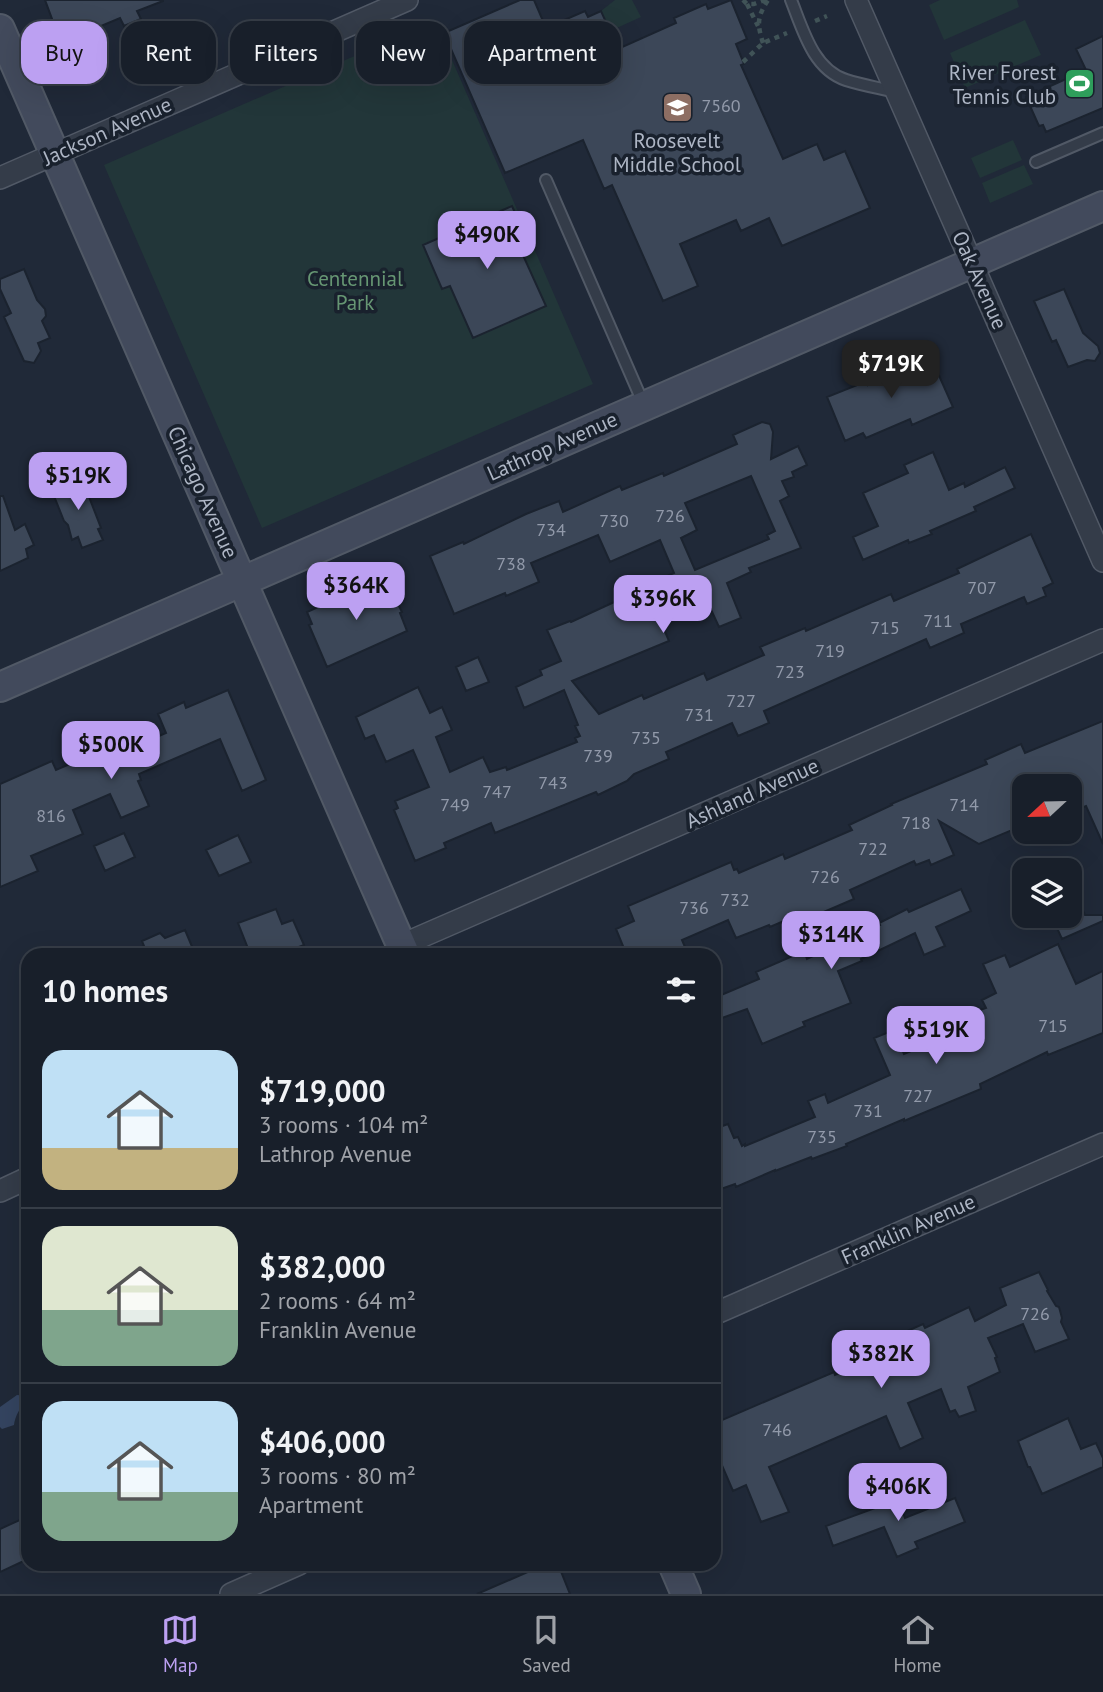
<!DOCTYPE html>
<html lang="en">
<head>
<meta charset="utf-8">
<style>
	:root { --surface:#181f2a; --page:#252c36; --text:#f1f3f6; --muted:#9fa2a8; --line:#363d47; --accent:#bca0f2 }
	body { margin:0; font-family:"PT Sans",sans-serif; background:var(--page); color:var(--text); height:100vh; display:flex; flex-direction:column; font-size:26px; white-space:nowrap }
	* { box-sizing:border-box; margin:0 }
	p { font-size:23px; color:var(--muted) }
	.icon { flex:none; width:38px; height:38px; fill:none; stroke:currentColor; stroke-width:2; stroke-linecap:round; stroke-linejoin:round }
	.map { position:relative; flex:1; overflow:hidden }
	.details { position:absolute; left:21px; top:948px; width:700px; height:623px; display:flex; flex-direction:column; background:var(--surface); border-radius:21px; box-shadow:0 7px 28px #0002,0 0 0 2px var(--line) }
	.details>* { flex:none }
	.hud { position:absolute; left:21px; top:21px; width:700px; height:63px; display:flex; gap:14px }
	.needle { width:46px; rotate:248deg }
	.fabs { position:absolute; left:1012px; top:774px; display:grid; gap:14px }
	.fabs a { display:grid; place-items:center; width:70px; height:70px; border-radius:14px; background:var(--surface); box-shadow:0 7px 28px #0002,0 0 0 2px var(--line); font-size:35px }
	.price { position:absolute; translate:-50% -60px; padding:0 16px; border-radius:14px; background:var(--accent); color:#111; font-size:23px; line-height:46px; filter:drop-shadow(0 2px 4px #0008) }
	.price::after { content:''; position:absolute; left:50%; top:42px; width:21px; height:16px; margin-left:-10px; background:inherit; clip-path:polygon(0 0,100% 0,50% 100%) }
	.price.selected { background:#222; color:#fff }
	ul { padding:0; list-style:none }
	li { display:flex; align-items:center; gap:21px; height:175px; padding:0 21px }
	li+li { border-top:2px solid var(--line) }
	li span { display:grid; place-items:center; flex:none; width:196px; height:140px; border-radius:21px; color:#555 }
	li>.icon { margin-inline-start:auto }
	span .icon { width:84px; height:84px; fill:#fffc; stroke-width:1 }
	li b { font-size:30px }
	h2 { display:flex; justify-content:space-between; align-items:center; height:84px; padding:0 21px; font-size:30px }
	.pill { padding:0 24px; border-radius:21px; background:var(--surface); box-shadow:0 7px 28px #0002,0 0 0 2px var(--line); font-size:24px; line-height:63px }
	.pill.selected { background:var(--accent); color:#111 }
	.tabs { display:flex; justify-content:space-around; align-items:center; height:98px; border-top:2px solid var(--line); background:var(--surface); font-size:19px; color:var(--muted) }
	.tabs a { display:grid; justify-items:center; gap:4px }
	.tabs .selected { color:var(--accent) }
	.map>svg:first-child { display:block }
	.green { fill:#223639 }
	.water { fill:#344460 }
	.building { fill:#3c4758; stroke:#1b232f; stroke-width:2; fill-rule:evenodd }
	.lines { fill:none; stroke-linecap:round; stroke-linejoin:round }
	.lane-casing { stroke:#515966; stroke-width:14 }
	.street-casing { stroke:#515966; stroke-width:24 }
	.secondary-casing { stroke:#515966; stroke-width:32 }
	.path { stroke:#405357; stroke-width:4.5; stroke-dasharray:5 5; stroke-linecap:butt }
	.lane { stroke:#343c49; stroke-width:10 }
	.street { stroke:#343c49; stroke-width:21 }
	.secondary { stroke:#424a5c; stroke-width:28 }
	.labels { text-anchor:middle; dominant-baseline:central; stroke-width:7; stroke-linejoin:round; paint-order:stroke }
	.number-label { font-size:18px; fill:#929aaa }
	.poi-label { font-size:21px; fill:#aeb6c5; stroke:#19212d; text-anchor:end }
	.street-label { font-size:21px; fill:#aeb6c5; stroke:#19212d }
	.park-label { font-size:21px; fill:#669673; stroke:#19212d }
</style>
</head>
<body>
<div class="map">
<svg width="1103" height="1594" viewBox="0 0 1103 1594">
	<rect width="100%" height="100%" fill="#202938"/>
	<path class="green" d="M 615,0 L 632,0 L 641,17 L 610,31 L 601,11 Z
		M 940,0 L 1017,0 L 1019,7 L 944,40 L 929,5 Z
		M 1025,20 L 1041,55 L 965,88 L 950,53 Z
		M 435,21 L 593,384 L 262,528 L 104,165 Z
		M 1013,140 L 1022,160 L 980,178 L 971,158 Z
		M 1024,165 L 1033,184 L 990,203 L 982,183 Z"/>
	<path class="water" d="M 17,1395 L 28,1396 L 28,1402 C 20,1405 15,1417 14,1425 L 2,1429 L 0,1427 L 0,1407 Z"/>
	<path class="building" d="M 45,0 L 163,0 L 163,1 L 137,11 L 141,19 L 124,26 L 120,18 L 89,31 L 94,42 L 75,52 L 69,40 L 61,43 Z
		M 520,0 L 534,0 L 546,28 L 585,11 L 588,17 L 601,11 L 618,49 L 676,23 L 674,18 L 706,4 L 708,9 L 731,0 L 747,39 L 736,44 L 744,64 L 741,65 L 783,159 L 817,144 L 824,160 L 845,151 L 870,208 L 782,246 L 769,218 L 741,231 L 736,220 L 680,244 L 698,286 L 663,301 L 612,185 L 604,189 L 583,140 L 505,173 L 444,33 Z
		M 1103,36 L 1103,108 L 1046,132 L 1043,125 L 1039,126 L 1026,97 L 1086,70 L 1076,49 Z
		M 512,206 L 531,249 L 522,253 L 546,306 L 473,338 L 450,286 L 442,289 L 423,245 Z
		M 24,269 L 37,300 L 45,309 L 46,316 L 42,321 L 50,338 L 38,343 L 41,351 L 34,363 L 24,361 L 4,317 L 11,313 L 0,289 L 0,279 Z
		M 1064,289 L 1083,333 L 1098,346 L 1100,353 L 1095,361 L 1087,360 L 1068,367 L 1056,340 L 1052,342 L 1034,301 Z
		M 908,349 L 933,362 L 953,407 L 912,425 L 910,419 L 866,438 L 863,433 L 845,441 L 827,397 L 867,381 L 868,385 L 914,364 Z
		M 762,422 L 770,424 L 773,432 L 771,459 L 798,446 L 807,465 L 792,472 L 794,477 L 782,481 L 789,496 L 780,501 L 801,548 L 749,568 L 751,572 L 727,583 L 741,618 L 719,627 L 702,590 L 655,608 L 669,641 L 572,681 L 599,714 L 642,695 L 644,699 L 704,673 L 707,680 L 764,655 L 760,647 L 805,628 L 806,631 L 891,594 L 894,601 L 959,573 L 957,569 L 1031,534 L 1053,583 L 1043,588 L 1046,596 L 1027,604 L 1024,597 L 961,624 L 964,633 L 930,648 L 926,639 L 764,711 L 769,723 L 738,736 L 732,723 L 666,752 L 669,759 L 634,774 L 627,781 L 598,795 L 596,792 L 495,833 L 491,823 L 444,843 L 446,848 L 415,861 L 394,810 L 398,808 L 395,801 L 429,787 L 413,750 L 386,762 L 374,735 L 365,739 L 356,717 L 418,687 L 430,713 L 442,707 L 452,730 L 436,737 L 450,772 L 483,757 L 490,772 L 506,767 L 507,770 L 577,742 L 575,738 L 580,736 L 575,726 L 578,725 L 564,690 L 524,708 L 516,687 L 542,675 L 540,670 L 561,661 L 547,630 L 570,621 L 571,622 L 623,598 L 622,596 L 674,573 L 660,540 L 610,562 L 598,535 L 531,563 L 539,582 L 506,596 L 505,593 L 454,614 L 430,556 L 463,542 L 464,544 L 526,514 L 559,501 L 563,512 L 620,486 L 622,490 L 663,473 L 664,476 L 737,444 L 733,435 ZM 751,476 L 775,531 L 767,535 L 769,539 L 695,570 L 681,538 L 697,530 L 685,503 Z
		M 933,452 L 949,490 L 964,483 L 965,487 L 1005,467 L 1015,488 L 974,507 L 976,511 L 930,531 L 932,534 L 909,543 L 908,540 L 863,560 L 853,537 L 878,526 L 863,493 L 908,473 L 904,465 Z
		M 72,470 L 81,488 L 86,489 L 101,528 L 98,529 L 103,540 L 82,548 L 78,537 L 72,540 L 68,525 L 64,521 L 54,496 L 61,494 L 57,488 Z
		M 0,496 L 3,496 L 15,530 L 25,524 L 34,545 L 26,549 L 28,558 L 0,571 Z
		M 380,576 L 387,588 L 389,586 L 402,612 L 400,613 L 407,631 L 327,667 L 309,625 L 312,624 L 307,612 L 358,589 L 357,586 Z
		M 478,657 L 489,682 L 466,691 L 456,667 Z
		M 228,690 L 266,780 L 242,791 L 220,739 L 139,774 L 141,780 L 138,781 L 149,806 L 121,818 L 110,794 L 73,810 L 83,834 L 31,856 L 38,871 L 0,887 L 0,784 L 52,761 L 56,770 L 100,751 L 102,755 L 127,745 L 129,749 L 166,733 L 158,714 L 184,702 L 186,708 Z
		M 1103,721 L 1103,844 L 1086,806 L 1069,813 L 1069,786 L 1024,786 L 1024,825 L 979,844 L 939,821 L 954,855 L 931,865 L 929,860 L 916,865 L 914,861 L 850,890 L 854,899 L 789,927 L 786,920 L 770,927 L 769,925 L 736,938 L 728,920 L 682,940 L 685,947 L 665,956 L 627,956 L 616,929 L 634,921 L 628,906 L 731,862 L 734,870 L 737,869 L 739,873 L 783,854 L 785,859 L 852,830 L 849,825 L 892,805 L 891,804 L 987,764 L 985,760 L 1021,744 L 1025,753 Z
		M 124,833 L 135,857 L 105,871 L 94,846 Z
		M 238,835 L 251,862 L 219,876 L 206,850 Z
		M 1069,880 L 1085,915 L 1103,915 L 1103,921 L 1062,939 L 1051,915 L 1069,915 Z
		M 961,889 L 971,911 L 936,927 L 945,946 L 924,955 L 915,933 L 861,959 L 862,961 L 838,971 L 851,1003 L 803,1022 L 805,1026 L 762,1044 L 747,1009 L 722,1018 L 714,998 L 759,979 L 756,972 L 804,951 L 807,959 L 880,925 L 879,923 L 907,909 L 909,912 Z
		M 276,909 L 282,924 L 293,920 L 304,945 L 296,948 L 300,956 L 251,956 L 238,923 Z
		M 185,930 L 196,956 L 124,956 L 144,946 L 142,941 L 160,933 L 165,938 Z
		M 1058,944 L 1076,984 L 1103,971 L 1103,1033 L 1048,1055 L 1047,1052 L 980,1084 L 981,1089 L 904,1121 L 904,1119 L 846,1144 L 847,1146 L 812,1159 L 811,1157 L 775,1171 L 775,1170 L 736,1187 L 735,1184 L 721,1189 L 714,1172 L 714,1129 L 728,1124 L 734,1138 L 738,1137 L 742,1146 L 745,1144 L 745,1146 L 815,1117 L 808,1101 L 825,1094 L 828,1103 L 890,1075 L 874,1038 L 894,1030 L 904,1054 L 982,1022 L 977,1011 L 986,1008 L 982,1000 L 996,993 L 983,964 L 1005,955 L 1010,967 Z
		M 1039,1272 L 1048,1290 L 1047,1291 L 1056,1306 L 1059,1307 L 1062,1318 L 1061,1322 L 1069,1339 L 1035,1352 L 1023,1324 L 988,1338 L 997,1357 L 995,1358 L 1000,1372 L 968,1387 L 976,1411 L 959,1417 L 955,1410 L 950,1412 L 941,1389 L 908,1403 L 923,1438 L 900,1449 L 886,1416 L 769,1467 L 789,1512 L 761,1522 L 746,1485 L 733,1491 L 714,1447 L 714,1440 L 721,1437 L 715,1423 L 834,1372 L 835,1375 L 893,1351 L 889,1339 L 923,1324 L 925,1328 L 969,1307 L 975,1321 L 1006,1305 L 1000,1288 Z
		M 1068,1418 L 1081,1449 L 1096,1443 L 1103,1458 L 1103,1467 L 1042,1494 L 1030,1467 L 1028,1467 L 1018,1441 Z
		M 895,1491 L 905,1518 L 955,1498 L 965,1522 L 915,1542 L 918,1548 L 897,1557 L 884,1527 L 833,1546 L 826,1526 L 878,1507 L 875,1499 Z
		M 24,1518 L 28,1528 L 28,1559 L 0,1572 L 0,1529 Z
		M 540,1564 L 558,1564 L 570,1594 L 477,1594 L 530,1571 L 529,1569 Z"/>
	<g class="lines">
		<defs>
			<path id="lane" d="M 791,0 C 803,30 813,69 846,80 C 862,85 879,88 895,92
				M 1036,162 L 1103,133
				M 546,180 L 644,405"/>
			<path id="street" d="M 856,0 L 1103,561
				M 0,178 L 407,0
				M 402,945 L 1103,640
				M 0,1191 L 28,1178
				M 714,1314 L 1103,1144
				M 231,1594 L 299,1564"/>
			<path id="secondary" d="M 0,29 L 406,956
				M 0,687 L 1103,206
				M 673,1564 L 686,1594"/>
		</defs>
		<use href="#lane" class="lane-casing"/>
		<use href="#street" class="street-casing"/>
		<use href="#secondary" class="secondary-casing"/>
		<path class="path" d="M 743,0 L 747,4 L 754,4 L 765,0
			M 747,4 L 758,26
			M 815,21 L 827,16
			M 763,43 C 757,24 757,17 768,0
			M 743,62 L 763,43 L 787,33"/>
		<use href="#lane" class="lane"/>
		<use href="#street" class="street"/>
		<use href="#secondary" class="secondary"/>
	</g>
	<defs>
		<symbol id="stadium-square" viewBox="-11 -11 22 22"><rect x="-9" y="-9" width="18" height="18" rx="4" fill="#2e9e5b" stroke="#19212d"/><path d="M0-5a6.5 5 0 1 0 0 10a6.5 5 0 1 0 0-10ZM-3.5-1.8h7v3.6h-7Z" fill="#fff"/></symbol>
		<symbol id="school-square" viewBox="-11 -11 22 22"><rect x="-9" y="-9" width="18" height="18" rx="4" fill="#8d6e63" stroke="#19212d"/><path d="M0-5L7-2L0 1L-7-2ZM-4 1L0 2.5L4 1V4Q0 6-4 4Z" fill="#fff"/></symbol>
	</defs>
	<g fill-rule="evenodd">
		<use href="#stadium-square" x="1062" y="66" width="35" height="35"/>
		<use href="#school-square" x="660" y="90" width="35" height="35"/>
	</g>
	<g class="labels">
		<g class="number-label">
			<text x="721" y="105">7560</text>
			<text x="670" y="515">726</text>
			<text x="614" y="520">730</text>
			<text x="551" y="529">734</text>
			<text x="511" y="563">738</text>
			<text x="982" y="587">707</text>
			<text x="938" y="620">711</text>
			<text x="885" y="627">715</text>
			<text x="830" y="650">719</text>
			<text x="790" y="671">723</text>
			<text x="741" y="700">727</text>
			<text x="699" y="714">731</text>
			<text x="646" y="737">735</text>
			<text x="598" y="755">739</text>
			<text x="553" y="782">743</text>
			<text x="497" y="791">747</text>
			<text x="455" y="804">749</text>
			<text x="964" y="804">714</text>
			<text x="51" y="815">816</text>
			<text x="916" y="822">718</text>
			<text x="873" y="848">722</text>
			<text x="825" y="876">726</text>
			<text x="735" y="899">732</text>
			<text x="694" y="907">736</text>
			<text x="1053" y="1025">715</text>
			<text x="918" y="1095">727</text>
			<text x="868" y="1110">731</text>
			<text x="822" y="1136">735</text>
			<text x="1035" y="1313">726</text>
			<text x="777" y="1429">746</text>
		</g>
		<g class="poi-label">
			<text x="1056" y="72">River Forest<tspan x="1056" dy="24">Tennis Club</tspan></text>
			<text x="677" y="140" text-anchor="middle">Roosevelt<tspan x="677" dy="24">Middle School</tspan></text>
		</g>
		<g class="street-label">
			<text transform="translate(107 131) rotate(-24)">Jackson Avenue</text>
			<text transform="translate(980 280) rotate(66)">Oak Avenue</text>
			<text transform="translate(552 446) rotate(-24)">Lathrop Avenue</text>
			<text transform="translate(203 492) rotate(66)">Chicago Avenue</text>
			<text transform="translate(752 793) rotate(-24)">Ashland Avenue</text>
			<text transform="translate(908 1229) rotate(-24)">Franklin Avenue</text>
		</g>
		<g class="park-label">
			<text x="355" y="278">Centennial<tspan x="355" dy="24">Park</tspan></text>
		</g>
	</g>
</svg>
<div class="fabs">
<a><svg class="needle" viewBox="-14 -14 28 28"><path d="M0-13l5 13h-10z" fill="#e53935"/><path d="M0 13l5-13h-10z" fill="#9fa2a8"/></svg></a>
<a><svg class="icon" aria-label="layers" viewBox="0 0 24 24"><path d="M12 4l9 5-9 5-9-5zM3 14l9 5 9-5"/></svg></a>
</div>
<b class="price" style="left:487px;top:271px">$490K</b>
<b class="price selected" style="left:891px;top:400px">$719K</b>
<b class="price" style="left:78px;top:512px">$519K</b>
<b class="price" style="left:356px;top:622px">$364K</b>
<b class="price" style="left:663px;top:635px">$396K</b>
<b class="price" style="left:111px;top:781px">$500K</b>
<b class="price" style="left:831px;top:971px">$314K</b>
<b class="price" style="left:936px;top:1066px">$519K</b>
<b class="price" style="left:881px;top:1390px">$382K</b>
<b class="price" style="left:898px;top:1523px">$406K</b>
<div class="hud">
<a class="pill selected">Buy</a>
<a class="pill">Rent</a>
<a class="pill">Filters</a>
<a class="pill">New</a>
<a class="pill">Apartment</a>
</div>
<section class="details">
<h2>10 homes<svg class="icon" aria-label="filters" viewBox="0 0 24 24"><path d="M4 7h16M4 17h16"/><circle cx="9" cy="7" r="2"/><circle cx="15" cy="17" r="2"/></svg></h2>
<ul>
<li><span style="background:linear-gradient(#bfe0f5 70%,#c2b280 0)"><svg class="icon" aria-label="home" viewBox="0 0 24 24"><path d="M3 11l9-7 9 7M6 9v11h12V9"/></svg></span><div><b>$719,000</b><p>3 rooms · 104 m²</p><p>Lathrop Avenue</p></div></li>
<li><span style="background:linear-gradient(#dfe7d0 60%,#7fa58c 0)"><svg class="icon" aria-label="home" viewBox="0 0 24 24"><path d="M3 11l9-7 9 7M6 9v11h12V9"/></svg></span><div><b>$382,000</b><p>2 rooms · 64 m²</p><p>Franklin Avenue</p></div></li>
<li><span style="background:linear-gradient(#bfe0f5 65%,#7fa58c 0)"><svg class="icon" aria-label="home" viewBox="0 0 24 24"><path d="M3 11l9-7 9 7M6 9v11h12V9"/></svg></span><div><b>$406,000</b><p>3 rooms · 80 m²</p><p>Apartment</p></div></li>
</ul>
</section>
</div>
<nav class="tabs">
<a class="selected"><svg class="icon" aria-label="map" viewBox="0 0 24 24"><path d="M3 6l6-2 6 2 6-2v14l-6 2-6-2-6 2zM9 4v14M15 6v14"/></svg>Map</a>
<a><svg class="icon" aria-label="saved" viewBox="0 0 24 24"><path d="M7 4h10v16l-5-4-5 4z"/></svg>Saved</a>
<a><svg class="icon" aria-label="home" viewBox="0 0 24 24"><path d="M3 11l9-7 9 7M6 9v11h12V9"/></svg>Home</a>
</nav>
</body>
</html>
